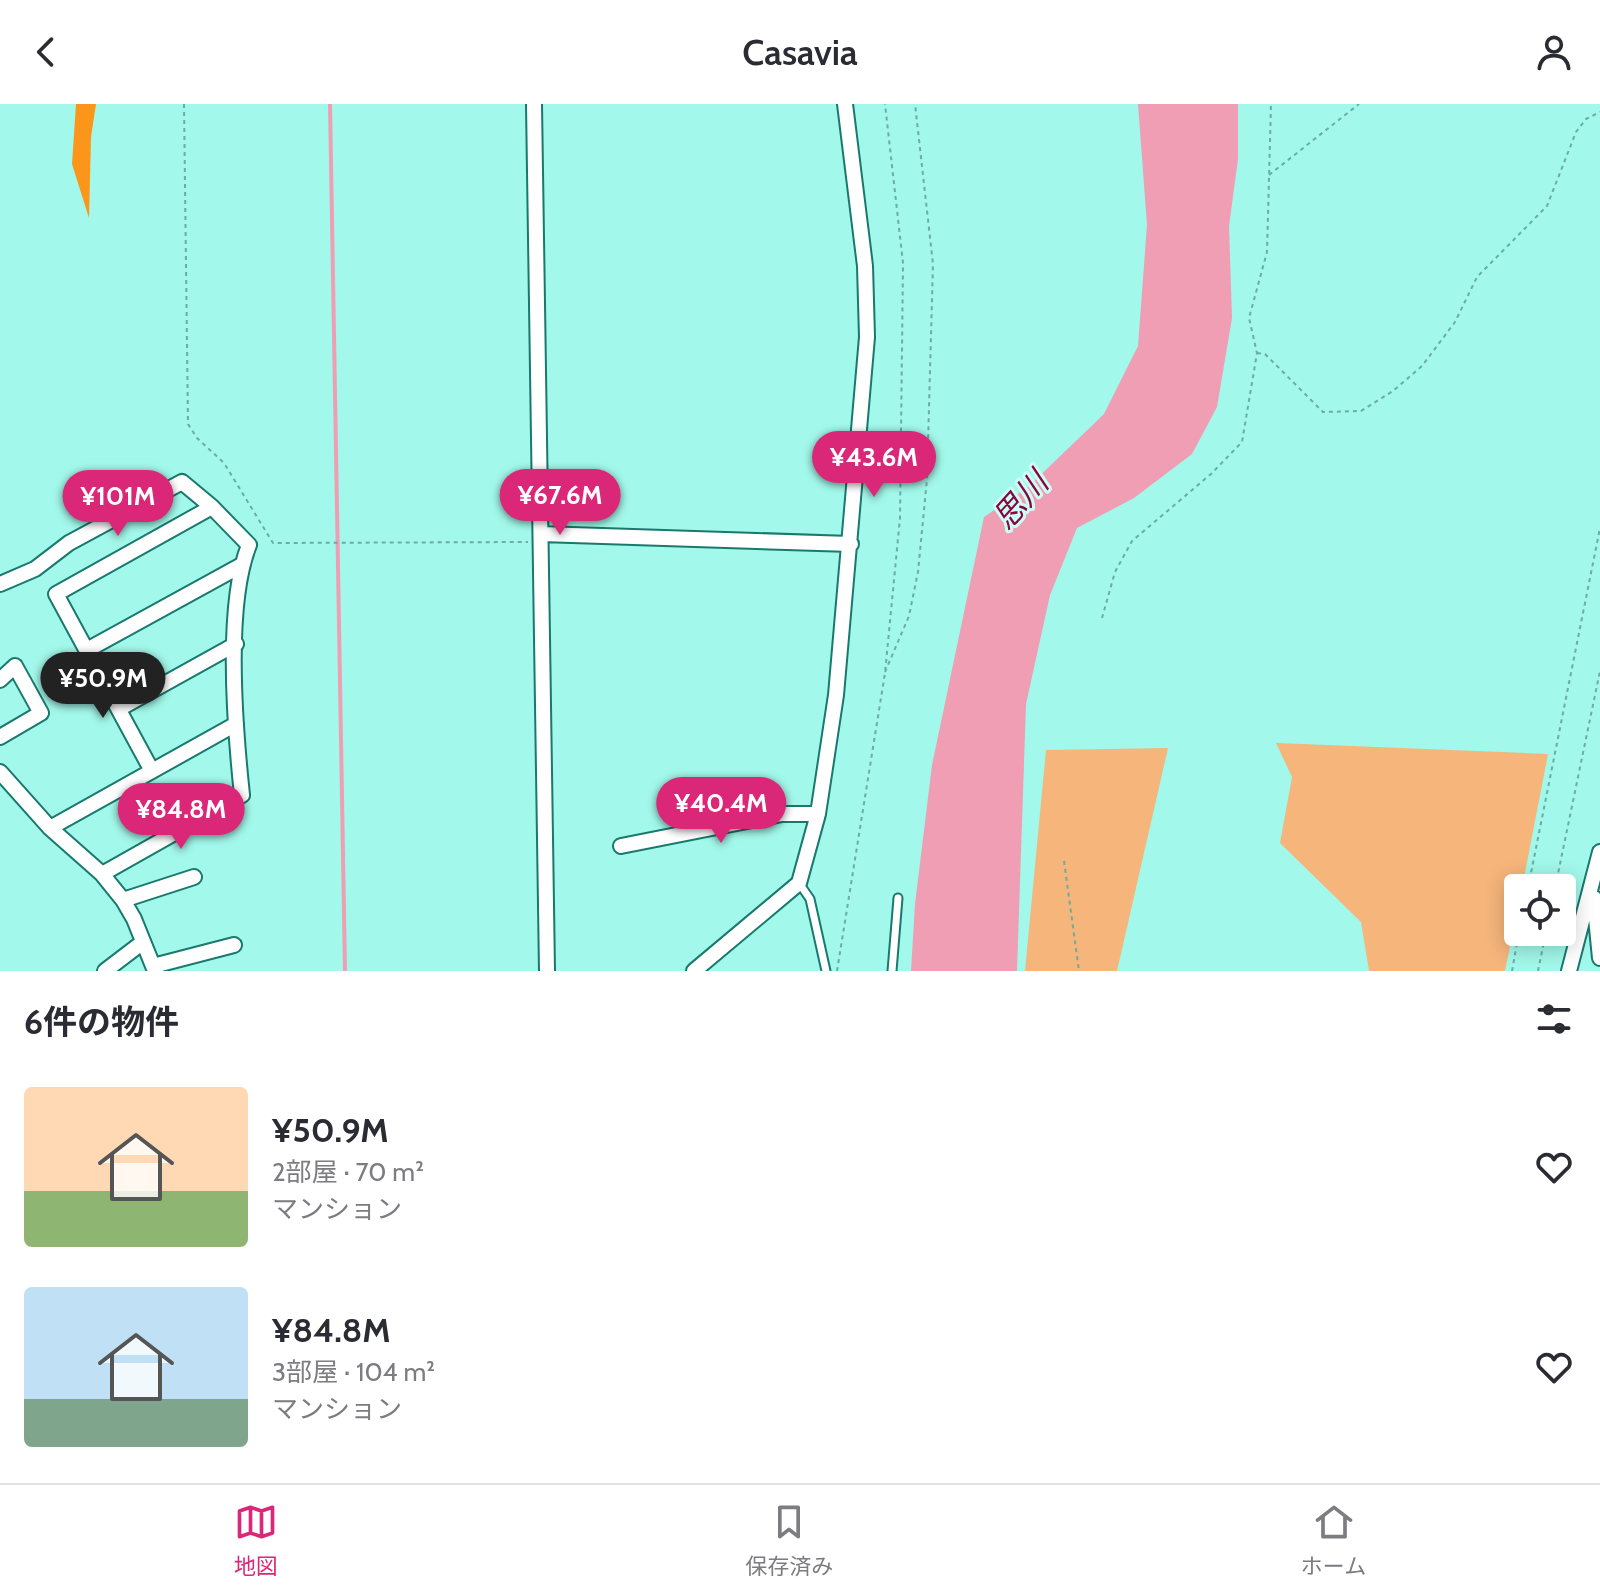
<!DOCTYPE html>
<html lang="ja">
<head>
<meta charset="utf-8">
<style>
	:root { --surface:#fff; --page:#f2f2f3; --text:#2b2b33; --muted:#7c7c81; --line:#e1e1e2; --accent:#db2777 }
	body { margin:0; font-family:Cabin,"Noto Sans JP",sans-serif; background:var(--page); color:var(--text); height:100vh; display:flex; flex-direction:column; font-size:30px; white-space:nowrap }
	* { box-sizing:border-box; margin:0 }
	p { font-size:26px; color:var(--muted) }
	.icon { flex:none; width:44px; height:44px; fill:none; stroke:currentColor; stroke-width:2; stroke-linecap:round; stroke-linejoin:round }
	.map { position:relative; height:867px; overflow:hidden }
	.panel { display:flex; flex-direction:column; background:var(--surface); flex:1 }
	.panel>* { flex:none }
	.fabs { position:absolute; left:1504px; top:770px; display:grid; gap:16px }
	.fabs a { display:grid; place-items:center; width:72px; height:72px; border-radius:8px; background:var(--surface); box-shadow:0 4px 20px #0003; font-size:40px }
	.price { position:absolute; translate:-50% -68px; padding:0 18px; border-radius:28px; background:var(--accent); color:#fff; font-size:26px; line-height:52px; filter:drop-shadow(0 2px 4px #0008) }
	.price::after { content:''; position:absolute; left:50%; top:48px; width:24px; height:18px; margin-left:-12px; background:inherit; clip-path:polygon(0 0,100% 0,50% 100%) }
	.price.active { background:#222; color:#fff }
	ul { padding:0; list-style:none }
	li { display:flex; align-items:center; gap:24px; height:200px; padding:0 24px }
	li span { display:grid; place-items:center; flex:none; width:224px; height:160px; border-radius:8px; color:#555 }
	li>.icon { margin-inline-start:auto }
	span .icon { width:96px; height:96px; fill:#fffc; stroke-width:1 }
	li b { font-size:34px }
	h2 { display:flex; justify-content:space-between; align-items:center; height:96px; padding:0 24px; font-size:34px }
	header { display:flex; justify-content:space-between; align-items:center; height:104px; padding:0 24px; background:var(--surface); font-size:36px; font-weight:600 }
	.dock { display:flex; justify-content:space-around; align-items:center; height:112px; border-top:2px solid var(--line); background:var(--surface); font-size:22px; color:var(--muted) }
	.dock a { display:grid; justify-items:center; gap:4px }
	.dock .active { color:var(--accent) }
	.map>svg:first-child { display:block }
	.green { fill:#f5b57b }
	.forest { fill:#fb961b }
	.water { fill:#f09eb3 }
	.lines { fill:none; stroke-linecap:round; stroke-linejoin:round }
	.stream { stroke:#f09eb3; stroke-width:4 }
	.service-casing { stroke:#19796d; stroke-width:11 }
	.minor-casing { stroke:#19796d; stroke-width:18 }
	.path { stroke:#6cada3; stroke-width:2; stroke-dasharray:4 4; stroke-linecap:butt }
	.service { stroke:#fff; stroke-width:7 }
	.minor { stroke:#fff; stroke-width:14 }
	.labels { text-anchor:middle; dominant-baseline:central; stroke-width:6; stroke-linejoin:round; paint-order:stroke }
	.water-label { font-size:32px; font-style:italic; fill:#870841; stroke:#cdfef5 }
</style>
</head>
<body>
<header><svg class="icon" aria-label="back" viewBox="0 0 24 24"><path d="M15 5l-7 7 7 7"/></svg>Casavia<svg class="icon" aria-label="person" viewBox="0 0 24 24"><circle cx="12" cy="8" r="4"/><path d="M4 21q1-7 8-7t8 7"/></svg></header>
<div class="map">
<svg width="1600" height="867" viewBox="0 0 1600 867">
	<rect width="100%" height="100%" fill="#a2f8ea"/>
	<path class="green" d="M 1276,639 L 1548,650 L 1522,784 L 1518,784 L 1518,803 L 1505,867 L 1369,867 L 1361,818 L 1280,739 L 1292,673 Z
		M 1168,644 L 1117,867 L 1025,867 L 1046,646 Z"/>
	<path class="forest" d="M 76,0 L 96,0 L 91,33 L 89,114 L 72,60 Z"/>
	<path class="water" d="M 1138,0 L 1238,0 L 1238,55 L 1229,122 L 1232,214 L 1217,303 L 1192,350 L 1134,394 L 1077,424 L 1050,491 L 1026,600 L 1017,867 L 911,867 L 915,800 L 932,661 L 984,413 L 1028,383 L 1104,310 L 1138,242 L 1147,121 Z"/>
	<g class="lines">
		<path class="stream" d="M 330,0 L 345,867"/>
		<defs>
			<path id="service" d="M 799,779 L 810,795 L 826,867
				M 892,867 L 898,794"/>
			<path id="minor" d="M 534,0 L 547,867
				M 541,430 L 851,440
				M 0,480 L 35,465 L 69,439 L 182,378 L 212,403
				M 87,546 L 240,462
				M 0,576 L 15,562 L 41,609 L 0,633
				M 119,605 L 236,540
				M 0,668 L 50,724 L 102,770 L 123,796 L 134,815 L 155,867
				M 50,724 L 236,620
				M 621,742 L 782,710 L 818,710
				M 102,770 L 242,691 C 235,625 225,501 249,441 L 212,403 L 56,490 L 152,667
				M 1594,794 L 1600,854
				M 123,796 L 194,773
				M 153,862 L 234,841
				M 105,867 L 143,838
				M 694,867 L 799,779 L 818,710 L 836,591 L 867,233 L 865,162 L 845,0
				M 1569,867 L 1600,748"/>
		</defs>
		<use href="#service" class="service-casing"/>
		<use href="#minor" class="minor-casing"/>
		<path class="path" d="M 184,0 L 188,320 L 197,334 L 224,359 L 273,439 L 528,438
			M 1269,71 L 1359,0
			M 1257,249 L 1265,250 L 1323,308 L 1361,307 L 1393,287 L 1422,262 L 1455,218 L 1477,173 L 1547,102 L 1576,28 L 1586,15 L 1600,8
			M 1102,514 L 1115,468 L 1132,437 L 1211,370 L 1242,338 L 1257,249 L 1249,214 L 1267,148 L 1271,0
			M 885,568 L 909,512 L 918,468 L 927,375 L 933,160 L 915,0
			M 1064,757 L 1079,867
			M 1528,784 L 1600,424
			M 1555,784 L 1600,567
			M 837,867 L 885,569 L 900,414 L 903,159 L 885,0
			M 1512,867 L 1519,828
			M 1538,867 L 1546,828"/>
		<use href="#service" class="service"/>
		<use href="#minor" class="minor"/>
	</g>
	<g class="labels">
		<g class="water-label">
			<text transform="translate(1020 396) rotate(-48)">思川</text>
		</g>
	</g>
</svg>
<div class="fabs">
<a><svg class="icon" aria-label="locate" viewBox="0 0 24 24"><circle cx="12" cy="12" r="6"/><path d="M12 2v4M12 18v4M2 12h4M18 12h4"/></svg></a>
</div>
<b class="price" style="left:874px;top:395px">¥43.6M</b>
<b class="price" style="left:560px;top:433px">¥67.6M</b>
<b class="price" style="left:118px;top:434px">¥101M</b>
<b class="price active" style="left:103px;top:616px">¥50.9M</b>
<b class="price" style="left:721px;top:741px">¥40.4M</b>
<b class="price" style="left:181px;top:747px">¥84.8M</b>
</div>
<section class="panel">
<h2>6件の物件<svg class="icon" aria-label="filters" viewBox="0 0 24 24"><path d="M4 7h16M4 17h16"/><circle cx="9" cy="7" r="2"/><circle cx="15" cy="17" r="2"/></svg></h2>
<ul>
<li><span style="background:linear-gradient(#ffd9b3 65%,#8fb573 0)"><svg class="icon" aria-label="home" viewBox="0 0 24 24"><path d="M3 11l9-7 9 7M6 9v11h12V9"/></svg></span><div><b>¥50.9M</b><p>2部屋 · 70 m²</p><p>マンション</p></div><svg class="icon" aria-label="heart" viewBox="0 0 24 24"><path d="M12 20l-8-8c-3-5 5-10 8-4 3-6 11-1 8 4z"/></svg></li>
<li><span style="background:linear-gradient(#bfe0f5 70%,#7fa58c 0)"><svg class="icon" aria-label="home" viewBox="0 0 24 24"><path d="M3 11l9-7 9 7M6 9v11h12V9"/></svg></span><div><b>¥84.8M</b><p>3部屋 · 104 m²</p><p>マンション</p></div><svg class="icon" aria-label="heart" viewBox="0 0 24 24"><path d="M12 20l-8-8c-3-5 5-10 8-4 3-6 11-1 8 4z"/></svg></li>
</ul>
</section>
<nav class="dock">
<a class="active"><svg class="icon" aria-label="map" viewBox="0 0 24 24"><path d="M3 6l6-2 6 2 6-2v14l-6 2-6-2-6 2zM9 4v14M15 6v14"/></svg>地図</a>
<a><svg class="icon" aria-label="saved" viewBox="0 0 24 24"><path d="M7 4h10v16l-5-4-5 4z"/></svg>保存済み</a>
<a><svg class="icon" aria-label="home" viewBox="0 0 24 24"><path d="M3 11l9-7 9 7M6 9v11h12V9"/></svg>ホーム</a>
</nav>
</body>
</html>
